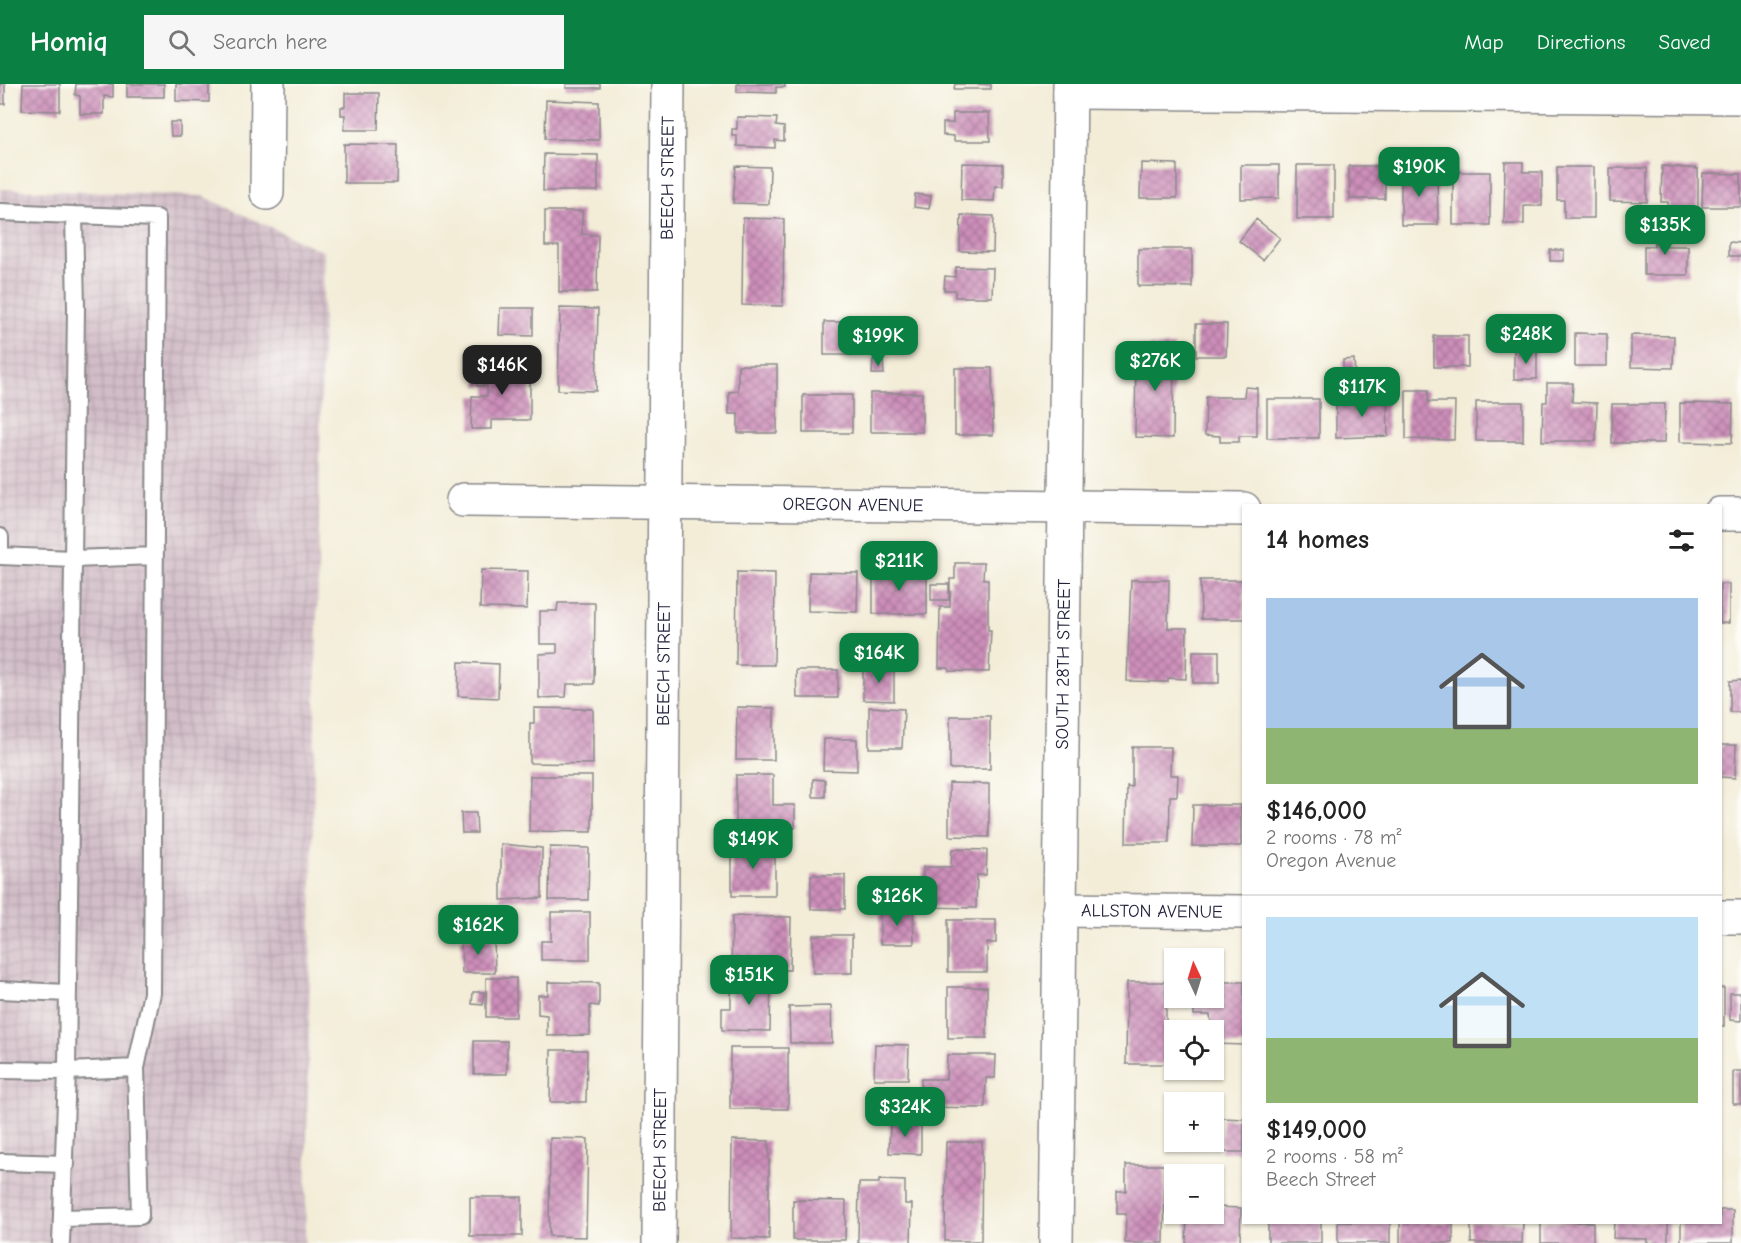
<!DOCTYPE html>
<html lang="en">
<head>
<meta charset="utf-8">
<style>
	:root { --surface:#fff; --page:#f6f6f6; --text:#222; --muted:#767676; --line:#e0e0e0; --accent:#0b8043 }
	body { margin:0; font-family:"Comic Neue",sans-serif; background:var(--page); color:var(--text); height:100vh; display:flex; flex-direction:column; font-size:22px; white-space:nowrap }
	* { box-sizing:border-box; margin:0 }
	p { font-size:20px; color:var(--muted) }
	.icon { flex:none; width:33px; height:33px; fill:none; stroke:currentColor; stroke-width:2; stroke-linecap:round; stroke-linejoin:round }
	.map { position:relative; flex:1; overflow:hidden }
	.details { position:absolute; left:1242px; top:420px; width:480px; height:720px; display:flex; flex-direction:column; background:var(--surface); border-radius:0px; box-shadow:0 2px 4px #0004 }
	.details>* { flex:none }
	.needle { width:39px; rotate:356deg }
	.fabs { position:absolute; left:1164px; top:864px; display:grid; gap:12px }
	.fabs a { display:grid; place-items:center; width:60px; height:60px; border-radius:0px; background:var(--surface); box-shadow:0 2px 4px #0004; font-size:30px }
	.price { position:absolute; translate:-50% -51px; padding:0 14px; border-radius:12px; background:var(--accent); color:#fff; font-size:20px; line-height:39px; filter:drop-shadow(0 2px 3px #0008) }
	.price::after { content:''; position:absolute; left:50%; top:36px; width:18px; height:14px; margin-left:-9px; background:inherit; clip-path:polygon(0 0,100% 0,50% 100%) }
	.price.current { background:#222; color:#fff }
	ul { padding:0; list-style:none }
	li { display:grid; align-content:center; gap:12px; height:318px; padding:0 24px }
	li+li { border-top:2px solid var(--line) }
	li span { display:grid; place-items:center; height:186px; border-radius:0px; color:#555 }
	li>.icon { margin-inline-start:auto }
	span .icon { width:108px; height:108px; fill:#fffc; stroke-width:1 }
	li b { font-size:26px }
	h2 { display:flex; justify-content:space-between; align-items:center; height:72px; padding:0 24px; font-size:26px }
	header { display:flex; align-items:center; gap:36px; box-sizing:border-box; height:84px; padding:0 30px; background:var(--accent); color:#fff }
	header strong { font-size:28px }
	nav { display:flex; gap:33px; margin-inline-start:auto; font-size:21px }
	.search { width:420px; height:54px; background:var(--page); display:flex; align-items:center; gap:15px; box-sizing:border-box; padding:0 21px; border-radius:0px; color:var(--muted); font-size:22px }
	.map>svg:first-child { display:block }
	.industrial { fill:url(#industrial-grid) }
	.building { fill:url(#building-cross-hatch) }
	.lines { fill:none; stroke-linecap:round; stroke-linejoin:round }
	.lane-casing { stroke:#8a888a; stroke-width:20 }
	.street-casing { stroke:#8a888a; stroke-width:36 }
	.lane { stroke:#fff; stroke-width:16 }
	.street { stroke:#fff; stroke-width:33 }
	.labels { text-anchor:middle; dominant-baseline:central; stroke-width:6; stroke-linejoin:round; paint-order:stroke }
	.street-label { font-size:18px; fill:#22223b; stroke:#fdfcf7 }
</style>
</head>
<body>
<header>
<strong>Homiq</strong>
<div class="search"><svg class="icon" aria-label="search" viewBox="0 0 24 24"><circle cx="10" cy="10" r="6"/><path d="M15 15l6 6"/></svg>Search here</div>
<nav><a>Map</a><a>Directions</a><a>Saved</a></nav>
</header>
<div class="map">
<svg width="1741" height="1159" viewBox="0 0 1741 1159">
	<defs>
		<pattern id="industrial-grid" width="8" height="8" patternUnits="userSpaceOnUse" patternTransform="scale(1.5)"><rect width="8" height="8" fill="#d2bdc7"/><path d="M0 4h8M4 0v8" fill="none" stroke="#b4a2ac"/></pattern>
		<pattern id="building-cross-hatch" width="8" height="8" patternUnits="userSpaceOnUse" patternTransform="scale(1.5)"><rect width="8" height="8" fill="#cd8fba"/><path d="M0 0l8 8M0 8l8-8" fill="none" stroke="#a67498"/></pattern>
	</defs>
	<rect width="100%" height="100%" fill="#fdfcf7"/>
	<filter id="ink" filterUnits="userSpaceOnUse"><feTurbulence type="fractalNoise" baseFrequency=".0167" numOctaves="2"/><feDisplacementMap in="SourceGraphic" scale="12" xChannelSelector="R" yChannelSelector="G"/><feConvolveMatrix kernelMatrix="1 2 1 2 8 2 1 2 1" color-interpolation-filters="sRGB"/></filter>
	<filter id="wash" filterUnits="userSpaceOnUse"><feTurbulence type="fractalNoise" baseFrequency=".008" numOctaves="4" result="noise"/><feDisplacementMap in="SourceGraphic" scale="24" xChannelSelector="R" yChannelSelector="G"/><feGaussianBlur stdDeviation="1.35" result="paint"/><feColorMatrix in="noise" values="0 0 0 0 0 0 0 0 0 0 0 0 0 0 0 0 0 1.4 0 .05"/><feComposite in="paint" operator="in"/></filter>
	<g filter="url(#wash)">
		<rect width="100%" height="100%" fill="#f3edd8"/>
		<path class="industrial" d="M 0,105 L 203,112 L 324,168 L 305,1159 L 0,1159 Z"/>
		<g id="blocks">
			<path class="building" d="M 0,0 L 5,0 L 5,20 L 0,20 Z
				M 23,0 L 60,0 L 60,27 L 22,26 Z
				M 76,0 L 113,0 L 113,13 L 104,12 L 104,30 L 80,30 L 80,12 L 75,11 Z
				M 127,0 L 164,0 L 164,13 L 127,13 Z
				M 176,0 L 209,0 L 209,18 L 176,17 Z
				M 566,0 L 600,0 L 600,4 L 566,4 Z
				M 737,0 L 785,0 L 785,3 L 776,3 L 776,9 L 737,8 Z
				M 955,0 L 991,0 L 991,5 L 954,5 Z
				M 345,9 L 379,9 L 378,46 L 344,46 L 345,31 L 341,31 L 341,23 L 345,23 Z
				M 546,16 L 599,18 L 599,56 L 545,55 Z
				M 953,29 L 989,29 L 990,57 L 954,57 L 954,52 L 943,51 L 943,39 L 953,39 Z
				M 737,33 L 777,34 L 776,42 L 784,43 L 784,57 L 775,56 L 775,64 L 737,62 L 737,52 L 732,52 L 732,45 L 737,45 Z
				M 170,38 L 180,38 L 180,52 L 171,52 Z
				M 344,60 L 398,61 L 397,99 L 344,99 Z
				M 544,70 L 598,71 L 598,107 L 543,107 Z
				M 1505,78 L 1523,78 L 1523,88 L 1542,88 L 1542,122 L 1524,122 L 1524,140 L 1504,140 Z
				M 962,79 L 1003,80 L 1003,102 L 995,102 L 994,117 L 961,116 Z
				M 1141,79 L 1177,80 L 1177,114 L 1140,114 Z
				M 1241,81 L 1279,81 L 1279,114 L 1241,115 Z
				M 1297,81 L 1334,81 L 1334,135 L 1297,135 Z
				M 736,82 L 770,83 L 769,120 L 733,119 Z
				M 1349,82 L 1385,82 L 1385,115 L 1350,115 Z
				M 1662,82 L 1698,85 L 1698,137 L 1668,136 L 1668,118 L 1661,118 Z
				M 1557,83 L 1594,83 L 1594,134 L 1564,134 L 1564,116 L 1557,116 Z
				M 1610,84 L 1647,84 L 1647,118 L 1610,117 Z
				M 1401,86 L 1437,86 L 1438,141 L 1401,141 Z
				M 1453,88 L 1490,88 L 1490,141 L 1453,141 Z
				M 1703,89 L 1741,90 L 1741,123 L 1702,123 Z
				M 915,110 L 931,112 L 929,125 L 914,123 Z
				M 545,127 L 582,127 L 582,150 L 598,151 L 597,208 L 559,208 L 559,162 L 545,162 Z
				M 961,131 L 994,132 L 993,168 L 960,167 Z
				M 743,134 L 784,135 L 783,222 L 742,221 Z
				M 1256,135 L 1280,154 L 1263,176 L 1239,157 Z
				M 1654,138 L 1666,139 L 1666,162 L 1688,162 L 1688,191 L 1644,191 L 1644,162 L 1654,162 Z
				M 1729,158 L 1741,159 L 1741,172 L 1729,172 Z
				M 1138,165 L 1192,165 L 1192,203 L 1138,202 Z
				M 1550,166 L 1564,166 L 1564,177 L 1550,177 Z
				M 956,183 L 993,184 L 992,213 L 955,213 L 955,206 L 944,206 L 945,192 L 955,193 Z
				M 500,224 L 533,224 L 533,252 L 499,251 Z
				M 560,224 L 598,225 L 596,307 L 558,306 Z
				M 824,238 L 858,238 L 858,271 L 824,271 Z
				M 1196,240 L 1227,240 L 1226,272 L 1196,272 Z
				M 1575,249 L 1607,250 L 1607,282 L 1575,282 Z
				M 1631,251 L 1674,252 L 1673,284 L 1631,283 Z
				M 1434,252 L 1468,252 L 1468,283 L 1434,283 Z
				M 1136,262 L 1174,262 L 1173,354 L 1135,353 Z
				M 1514,266 L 1537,266 L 1537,295 L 1514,295 Z
				M 1354,275 L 1355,291 L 1343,291 L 1343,276 Z
				M 873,276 L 883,276 L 884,290 L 872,290 Z
				M 738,281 L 777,281 L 777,349 L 738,349 L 738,330 L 729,330 L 729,308 L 738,307 Z
				M 477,283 L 530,284 L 530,336 L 492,336 L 492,345 L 471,345 L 472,312 L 487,312 L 487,302 L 477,302 Z
				M 955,284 L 992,284 L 993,351 L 955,351 Z
				M 1547,299 L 1573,299 L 1572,318 L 1597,319 L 1596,357 L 1542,357 L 1543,318 L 1547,318 Z
				M 1335,300 L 1344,301 L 1345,312 L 1335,311 Z
				M 1245,303 L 1257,304 L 1257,352 L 1239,352 L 1239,358 L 1220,358 L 1220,352 L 1205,351 L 1206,313 L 1244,313 Z
				M 1406,306 L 1428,306 L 1428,318 L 1455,318 L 1454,356 L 1406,355 Z
				M 870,309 L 922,309 L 922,348 L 870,348 Z
				M 803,311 L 852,311 L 852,349 L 803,349 Z
				M 1267,315 L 1319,315 L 1319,354 L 1267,354 Z
				M 1387,315 L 1388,352 L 1336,354 L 1336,316 Z
				M 1476,318 L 1523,318 L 1523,357 L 1476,357 Z
				M 1680,319 L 1733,320 L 1732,359 L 1680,358 Z
				M 1612,320 L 1665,320 L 1664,359 L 1612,359 Z
				M 955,479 L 984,479 L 983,495 L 988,495 L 988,546 L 991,546 L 989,588 L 949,587 L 949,584 L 939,584 L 940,523 L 950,523 L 950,495 L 955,495 Z
				M 878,482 L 900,482 L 900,491 L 927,491 L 927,530 L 873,530 L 873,490 L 877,491 Z
				M 481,486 L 528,487 L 527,525 L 480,524 Z
				M 737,488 L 775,489 L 774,581 L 736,581 Z
				M 809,488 L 858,489 L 857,528 L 808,527 Z
				M 1131,496 L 1169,496 L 1168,544 L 1187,544 L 1186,595 L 1168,594 L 1168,598 L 1127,597 Z
				M 1200,496 L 1244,496 L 1244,535 L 1201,535 Z
				M 931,500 L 949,500 L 949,516 L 931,516 Z
				M 1720,500 L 1729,500 L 1729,539 L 1720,539 Z
				M 558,519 L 595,519 L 594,600 L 567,600 L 566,613 L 539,614 L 539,570 L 557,569 L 557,560 L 540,560 L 540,527 L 557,527 Z
				M 1193,567 L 1219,567 L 1219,599 L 1193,599 Z
				M 459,578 L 499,580 L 498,614 L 458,612 Z
				M 863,584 L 894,584 L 894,617 L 863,616 Z
				M 796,586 L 838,586 L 838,614 L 797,614 Z
				M 1741,596 L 1741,628 L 1730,628 L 1730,597 Z
				M 737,623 L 774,624 L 774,676 L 736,676 Z
				M 869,623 L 904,625 L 902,664 L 869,664 Z
				M 534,624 L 593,625 L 593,680 L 530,679 L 530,639 L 534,639 Z
				M 950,632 L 990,632 L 990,685 L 950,685 Z
				M 824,655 L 857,655 L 857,687 L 823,686 Z
				M 1720,661 L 1736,661 L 1735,694 L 1720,693 Z
				M 1132,663 L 1171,663 L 1170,691 L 1178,691 L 1177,712 L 1170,712 L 1169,759 L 1126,759 L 1127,702 L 1132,703 Z
				M 736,691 L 773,691 L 773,721 L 795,721 L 795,744 L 736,744 Z
				M 530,692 L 592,692 L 592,748 L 529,747 Z
				M 813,695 L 825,696 L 825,713 L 813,713 Z
				M 949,699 L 989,700 L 989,753 L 949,752 Z
				M 1193,721 L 1241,721 L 1241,762 L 1192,762 Z
				M 461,729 L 476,729 L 477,749 L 462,749 Z
				M 732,759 L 775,759 L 775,812 L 732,812 Z
				M 501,760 L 542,764 L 542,814 L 501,816 Z
				M 550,763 L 589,764 L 588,816 L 549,816 Z
				M 952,765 L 987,766 L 986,791 L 977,791 L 976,824 L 923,823 L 923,783 L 951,783 Z
				M 811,791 L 845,791 L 845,825 L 811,825 Z
				M 880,825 L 913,825 L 914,860 L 880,860 Z
				M 551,828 L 590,828 L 590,876 L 541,876 L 541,857 L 551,857 Z
				M 732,832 L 791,833 L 790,886 L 731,885 Z
				M 948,836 L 996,836 L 996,859 L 987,859 L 987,888 L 948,888 Z
				M 813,851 L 852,851 L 852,889 L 813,889 Z
				M 461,854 L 494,854 L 495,889 L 462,889 Z
				M 486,894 L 516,894 L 516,933 L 486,933 Z
				M 731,895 L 771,895 L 770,947 L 722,946 L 722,924 L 731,924 Z
				M 548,898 L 599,899 L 599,922 L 590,921 L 590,951 L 547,952 L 547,931 L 538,930 L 538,911 L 548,911 Z
				M 1127,898 L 1166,898 L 1166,980 L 1126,980 Z
				M 1214,898 L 1244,898 L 1244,961 L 1214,960 L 1210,931 L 1194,931 L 1194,914 L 1214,914 Z
				M 948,903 L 987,903 L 987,954 L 948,954 Z
				M 1720,904 L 1724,904 L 1724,942 L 1720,942 Z
				M 473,908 L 484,908 L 483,921 L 472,920 Z
				M 1730,909 L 1741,909 L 1741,937 L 1730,936 Z
				M 831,922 L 832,959 L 790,959 L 789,923 Z
				M 474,957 L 507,957 L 507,990 L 474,990 Z
				M 875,960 L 909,961 L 908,995 L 874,995 Z
				M 730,964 L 788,964 L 788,1025 L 730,1025 Z
				M 551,966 L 587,966 L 586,1018 L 550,1018 Z
				M 947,971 L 996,971 L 995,994 L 986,994 L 985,1024 L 921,1023 L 921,995 L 946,995 Z
				M 1733,987 L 1741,987 L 1741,1020 L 1733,1020 Z
				M 1222,1034 L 1244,1035 L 1244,1068 L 1221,1068 Z
				M 890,1038 L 921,1038 L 921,1070 L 889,1069 Z
				M 550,1054 L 588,1055 L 586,1153 L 549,1152 Z
				M 732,1056 L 769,1057 L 769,1155 L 731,1154 Z
				M 946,1058 L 982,1058 L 981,1157 L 945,1157 Z
				M 1126,1081 L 1165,1081 L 1164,1159 L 1125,1159 L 1126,1130 L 1117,1130 L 1117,1107 L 1126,1107 Z
				M 879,1096 L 905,1097 L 905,1120 L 912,1120 L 911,1159 L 858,1159 L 859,1099 L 879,1099 Z
				M 470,1113 L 522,1113 L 522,1152 L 470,1152 Z
				M 793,1116 L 846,1117 L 845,1156 L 793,1156 Z
				M 1214,1123 L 1241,1124 L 1240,1159 L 1186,1159 L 1187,1130 L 1214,1130 Z
				M 1720,1126 L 1733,1126 L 1733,1159 L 1681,1159 L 1681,1138 L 1720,1138 Z
				M 1268,1138 L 1321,1138 L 1321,1159 L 1268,1159 Z
				M 1338,1138 L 1390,1138 L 1390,1159 L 1338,1159 Z
				M 1400,1138 L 1453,1138 L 1453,1159 L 1400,1159 Z
				M 1471,1138 L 1523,1138 L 1522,1159 L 1471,1159 Z
				M 1541,1138 L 1593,1138 L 1593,1159 L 1541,1159 Z
				M 1614,1138 L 1668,1138 L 1668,1159 L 1647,1159 L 1647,1155 L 1613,1154 Z"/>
		</g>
	</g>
	<g filter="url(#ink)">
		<use href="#blocks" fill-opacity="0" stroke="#8a888a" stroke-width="1.5"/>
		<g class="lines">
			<defs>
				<path id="lane" d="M 0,128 L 74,131 L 76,223 L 67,987 L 0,986
					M 0,453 L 0,472
					M 0,472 L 73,475 L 155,472
					M 0,906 L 68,909
					M 0,1078 L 66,1080
					M 63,1134 L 140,1132 L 136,984 L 152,909 L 157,134 L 74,131
					M 61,1159 L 67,987 L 136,984"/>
				<g id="street">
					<path d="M 1070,8 L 1741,13"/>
					<path d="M 267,109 L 268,0"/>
					<path id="s1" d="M 463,416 L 1244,425"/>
					<path d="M 1720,430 L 1741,430"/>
					<path id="s2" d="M 1059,826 L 1244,828"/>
					<path d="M 1720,833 L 1741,833"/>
					<path id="s3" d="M 659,1159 L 668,0"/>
					<path id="s4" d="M 1056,1159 L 1070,0"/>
				</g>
			</defs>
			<use href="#lane" class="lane-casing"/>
			<use href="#street" class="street-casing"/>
			<use href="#lane" class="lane"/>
			<use href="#street" class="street"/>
		</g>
	</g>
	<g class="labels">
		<g class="street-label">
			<text stroke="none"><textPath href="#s3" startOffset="1065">BEECH STREET</textPath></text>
			<text stroke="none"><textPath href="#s1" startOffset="390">OREGON AVENUE</textPath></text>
			<text stroke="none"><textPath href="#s4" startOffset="579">SOUTH 28TH STREET</textPath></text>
			<text stroke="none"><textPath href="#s3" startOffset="579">BEECH STREET</textPath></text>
			<text stroke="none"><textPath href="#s2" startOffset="93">ALLSTON AVENUE</textPath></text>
			<text stroke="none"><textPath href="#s3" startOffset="93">BEECH STREET</textPath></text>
		</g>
	</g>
</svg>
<div class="fabs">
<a><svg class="needle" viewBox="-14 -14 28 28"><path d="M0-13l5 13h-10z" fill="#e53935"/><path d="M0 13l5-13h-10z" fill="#767676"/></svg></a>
<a><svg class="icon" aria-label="locate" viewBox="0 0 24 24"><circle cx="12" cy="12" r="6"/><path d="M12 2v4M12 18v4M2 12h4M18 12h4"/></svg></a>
<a>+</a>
<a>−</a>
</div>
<b class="price" style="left:1419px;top:114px">$190K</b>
<b class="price" style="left:1665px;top:172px">$135K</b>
<b class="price" style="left:1526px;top:281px">$248K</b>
<b class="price" style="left:878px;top:283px">$199K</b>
<b class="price" style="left:1155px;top:308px">$276K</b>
<b class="price current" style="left:502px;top:312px">$146K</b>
<b class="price" style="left:1362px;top:334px">$117K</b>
<b class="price" style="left:899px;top:508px">$211K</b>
<b class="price" style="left:879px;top:600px">$164K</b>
<b class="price" style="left:753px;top:786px">$149K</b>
<b class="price" style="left:897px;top:843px">$126K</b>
<b class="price" style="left:478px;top:872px">$162K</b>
<b class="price" style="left:749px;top:922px">$151K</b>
<b class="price" style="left:905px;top:1054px">$324K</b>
<section class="details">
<h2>14 homes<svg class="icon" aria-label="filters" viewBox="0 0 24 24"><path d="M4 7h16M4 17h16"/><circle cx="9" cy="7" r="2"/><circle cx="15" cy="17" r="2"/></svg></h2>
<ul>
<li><span style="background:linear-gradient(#a9c7e8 70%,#8fb573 0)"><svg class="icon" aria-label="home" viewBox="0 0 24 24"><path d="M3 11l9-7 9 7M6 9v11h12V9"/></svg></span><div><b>$146,000</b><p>2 rooms · 78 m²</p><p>Oregon Avenue</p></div></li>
<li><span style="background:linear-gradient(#bfe0f5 65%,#8fb573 0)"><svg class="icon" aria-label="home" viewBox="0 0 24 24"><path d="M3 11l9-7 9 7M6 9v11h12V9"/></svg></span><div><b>$149,000</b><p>2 rooms · 58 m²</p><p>Beech Street</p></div></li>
</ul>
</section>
</div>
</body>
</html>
